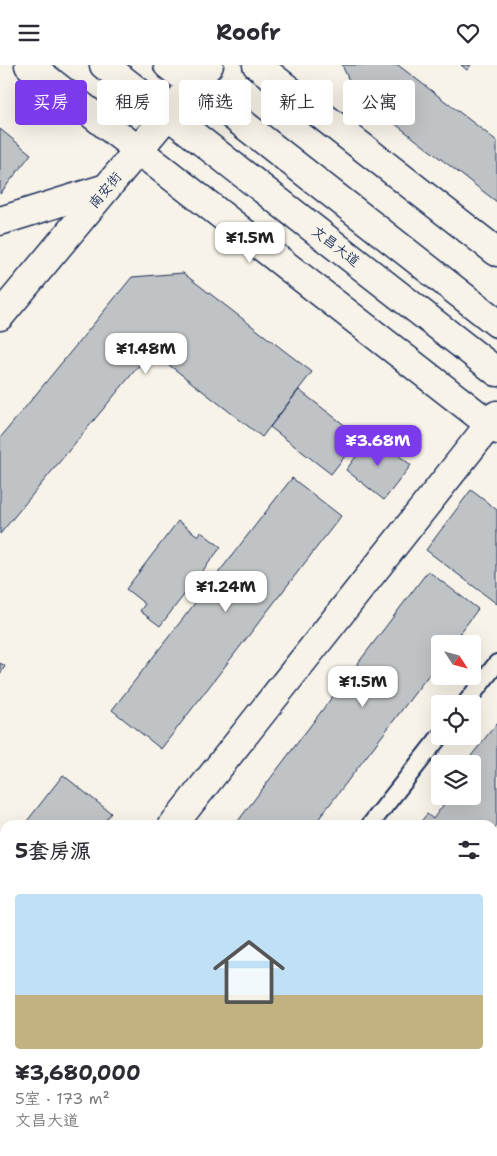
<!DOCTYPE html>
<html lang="zh">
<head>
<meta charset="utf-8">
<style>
	:root { --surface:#fff; --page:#f7f7f7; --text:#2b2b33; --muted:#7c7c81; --accent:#7c3aed }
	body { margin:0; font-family:"Shantell Sans","LXGW WenKai TC",sans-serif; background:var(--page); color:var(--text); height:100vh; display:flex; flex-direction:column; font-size:19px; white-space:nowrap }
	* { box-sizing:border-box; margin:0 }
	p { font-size:16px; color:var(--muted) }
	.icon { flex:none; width:28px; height:28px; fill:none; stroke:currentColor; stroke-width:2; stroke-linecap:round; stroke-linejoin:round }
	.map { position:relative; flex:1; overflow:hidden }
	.panel { position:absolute; left:0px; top:755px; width:498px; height:336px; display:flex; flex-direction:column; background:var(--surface); border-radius:15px 15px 0 0; box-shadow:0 5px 20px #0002 }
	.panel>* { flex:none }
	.top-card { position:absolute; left:15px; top:15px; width:468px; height:45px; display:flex; gap:10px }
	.needle { width:32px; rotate:126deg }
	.tools { position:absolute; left:431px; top:570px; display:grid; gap:10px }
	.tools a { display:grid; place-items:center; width:50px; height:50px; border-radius:5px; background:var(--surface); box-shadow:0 5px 20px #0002; font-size:25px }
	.price { position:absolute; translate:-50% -42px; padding:0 11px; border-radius:10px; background:#fff; color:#222; font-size:16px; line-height:32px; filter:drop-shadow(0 1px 2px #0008) }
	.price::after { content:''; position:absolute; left:50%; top:30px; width:15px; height:11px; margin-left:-8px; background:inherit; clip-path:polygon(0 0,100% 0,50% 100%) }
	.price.selected { background:var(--accent); color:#fff }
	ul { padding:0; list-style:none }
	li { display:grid; align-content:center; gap:10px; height:265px; padding:0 15px }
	li span { display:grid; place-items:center; height:155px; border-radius:5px; color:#555 }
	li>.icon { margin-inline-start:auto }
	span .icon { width:90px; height:90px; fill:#fffc; stroke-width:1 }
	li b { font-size:21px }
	h2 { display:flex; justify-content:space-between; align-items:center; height:60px; padding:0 15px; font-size:21px }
	.pill { padding:0 18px; border-radius:5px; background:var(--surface); box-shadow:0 5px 20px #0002; font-size:18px; line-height:45px }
	.pill.selected { background:var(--accent); color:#fff }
	header { display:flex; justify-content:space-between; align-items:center; height:65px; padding:0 15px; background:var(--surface); font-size:22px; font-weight:700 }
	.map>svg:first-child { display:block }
	.building { fill:#c0c3c5; stroke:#1b2f5e }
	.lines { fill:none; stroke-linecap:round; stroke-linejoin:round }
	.lane-casing { stroke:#1b2f5e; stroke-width:20 }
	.street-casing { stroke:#1b2f5e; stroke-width:31 }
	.secondary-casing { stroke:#1b2f5e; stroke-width:31 }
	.lane { stroke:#f7f3e8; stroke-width:16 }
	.street { stroke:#f7f3e8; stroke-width:28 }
	.secondary { stroke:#f7f3e8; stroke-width:28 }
	.labels { text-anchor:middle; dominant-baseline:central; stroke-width:4.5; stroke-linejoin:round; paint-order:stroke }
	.street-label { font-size:14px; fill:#1b2f5e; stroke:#f7f3e8 }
</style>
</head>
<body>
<header><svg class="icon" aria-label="menu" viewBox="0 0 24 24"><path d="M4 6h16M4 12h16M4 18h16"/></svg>Roofr<svg class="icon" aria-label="heart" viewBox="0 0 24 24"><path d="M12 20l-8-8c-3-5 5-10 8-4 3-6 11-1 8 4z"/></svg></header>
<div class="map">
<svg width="497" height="1091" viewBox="0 0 497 1091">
	<rect width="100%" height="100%" fill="#f7f3e8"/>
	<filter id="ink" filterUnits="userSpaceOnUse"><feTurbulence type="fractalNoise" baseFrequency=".02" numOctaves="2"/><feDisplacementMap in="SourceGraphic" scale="10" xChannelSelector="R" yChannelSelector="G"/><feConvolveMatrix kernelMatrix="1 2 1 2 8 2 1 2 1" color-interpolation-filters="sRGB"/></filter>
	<g filter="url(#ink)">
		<path class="building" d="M 342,0 L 398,0 L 497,76 L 497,137 L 360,32 L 351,20 Z
			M 461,0 L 471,0 L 467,5 Z
			M 0,64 L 31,89 L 0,129 Z
			M 183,208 L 312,307 L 262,372 L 151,286 L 0,469 L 0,373 L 132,212 Z
			M 299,325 L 360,372 L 331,409 L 270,362 Z
			M 372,370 L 411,400 L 384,435 L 346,405 Z
			M 292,413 L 341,451 L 161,684 L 112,645 Z
			M 471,425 L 497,445 L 497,539 L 426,485 Z
			M 178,456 L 198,471 L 201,467 L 221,482 L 160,561 L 140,546 L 145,539 L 126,524 Z
			M 428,506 L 478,544 L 452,579 L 440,579 L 440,595 L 314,760 L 235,760 Z
			M 0,598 L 5,601 L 0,610 Z
			M 497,658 L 497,761 L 492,767 L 492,760 L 418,760 L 427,749 L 433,754 L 450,731 L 472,731 L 472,701 L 477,695 L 471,691 Z
			M 63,710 L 111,748 L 102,760 L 24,760 Z
			M 5,785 L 5,886 L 0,893 L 0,791 Z
			M 497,917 L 497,1002 L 492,1008 L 492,923 Z
			M 5,1050 L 5,1086 L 46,1086 L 42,1091 L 0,1091 L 0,1056 Z
			M 161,1086 L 233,1086 L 230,1091 L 157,1091 Z
			M 361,1086 L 363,1086 L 369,1091 L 357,1091 Z"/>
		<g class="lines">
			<defs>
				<path id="lane" d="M 465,639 L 497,598
					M 370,760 L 440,671
					M 492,1041 L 497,1035
					M 110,1091 L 114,1086
					M 453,1091 L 457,1086"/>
				<path id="street" d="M 29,0 L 497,365
					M 257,0 L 497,187
					M 0,156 L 106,123
					M 173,760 L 497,350
					M 0,979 L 5,973"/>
				<path id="secondary" d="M 104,0 L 497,307
					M 168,0 L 497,258
					M 0,251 L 209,0"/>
			</defs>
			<use href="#lane" class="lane-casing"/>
			<use href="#street" class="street-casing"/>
			<use href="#secondary" class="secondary-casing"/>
			<use href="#lane" class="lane"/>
			<use href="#street" class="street"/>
			<use href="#secondary" class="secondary"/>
		</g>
	</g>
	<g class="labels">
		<g class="street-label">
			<text transform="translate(105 125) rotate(-50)">南安街</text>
			<text transform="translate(336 181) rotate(38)">文昌大道</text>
		</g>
	</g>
</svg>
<div class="tools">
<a><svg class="needle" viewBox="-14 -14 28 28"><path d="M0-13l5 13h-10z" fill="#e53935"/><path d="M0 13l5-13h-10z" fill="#7c7c81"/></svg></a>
<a><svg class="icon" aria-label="locate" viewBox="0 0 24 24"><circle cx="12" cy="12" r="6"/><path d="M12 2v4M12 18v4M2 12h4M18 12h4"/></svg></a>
<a><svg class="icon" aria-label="layers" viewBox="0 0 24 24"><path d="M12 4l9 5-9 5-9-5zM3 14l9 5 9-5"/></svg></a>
</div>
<b class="price" style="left:250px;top:199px">¥1.5M</b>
<b class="price" style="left:146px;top:310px">¥1.48M</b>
<b class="price selected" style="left:378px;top:402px">¥3.68M</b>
<b class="price" style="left:226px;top:548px">¥1.24M</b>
<b class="price" style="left:363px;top:643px">¥1.5M</b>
<div class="top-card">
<a class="pill selected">买房</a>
<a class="pill">租房</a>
<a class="pill">筛选</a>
<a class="pill">新上</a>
<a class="pill">公寓</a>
</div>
<section class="panel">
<h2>5套房源<svg class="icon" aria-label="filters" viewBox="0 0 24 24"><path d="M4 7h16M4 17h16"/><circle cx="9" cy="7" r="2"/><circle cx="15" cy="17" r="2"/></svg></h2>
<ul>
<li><span style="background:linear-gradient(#bfe0f5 65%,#c2b280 0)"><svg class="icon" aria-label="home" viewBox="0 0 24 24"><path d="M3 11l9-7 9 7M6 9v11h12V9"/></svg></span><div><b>¥3,680,000</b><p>5室 · 173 m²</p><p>文昌大道</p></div></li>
</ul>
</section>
</div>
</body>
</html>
